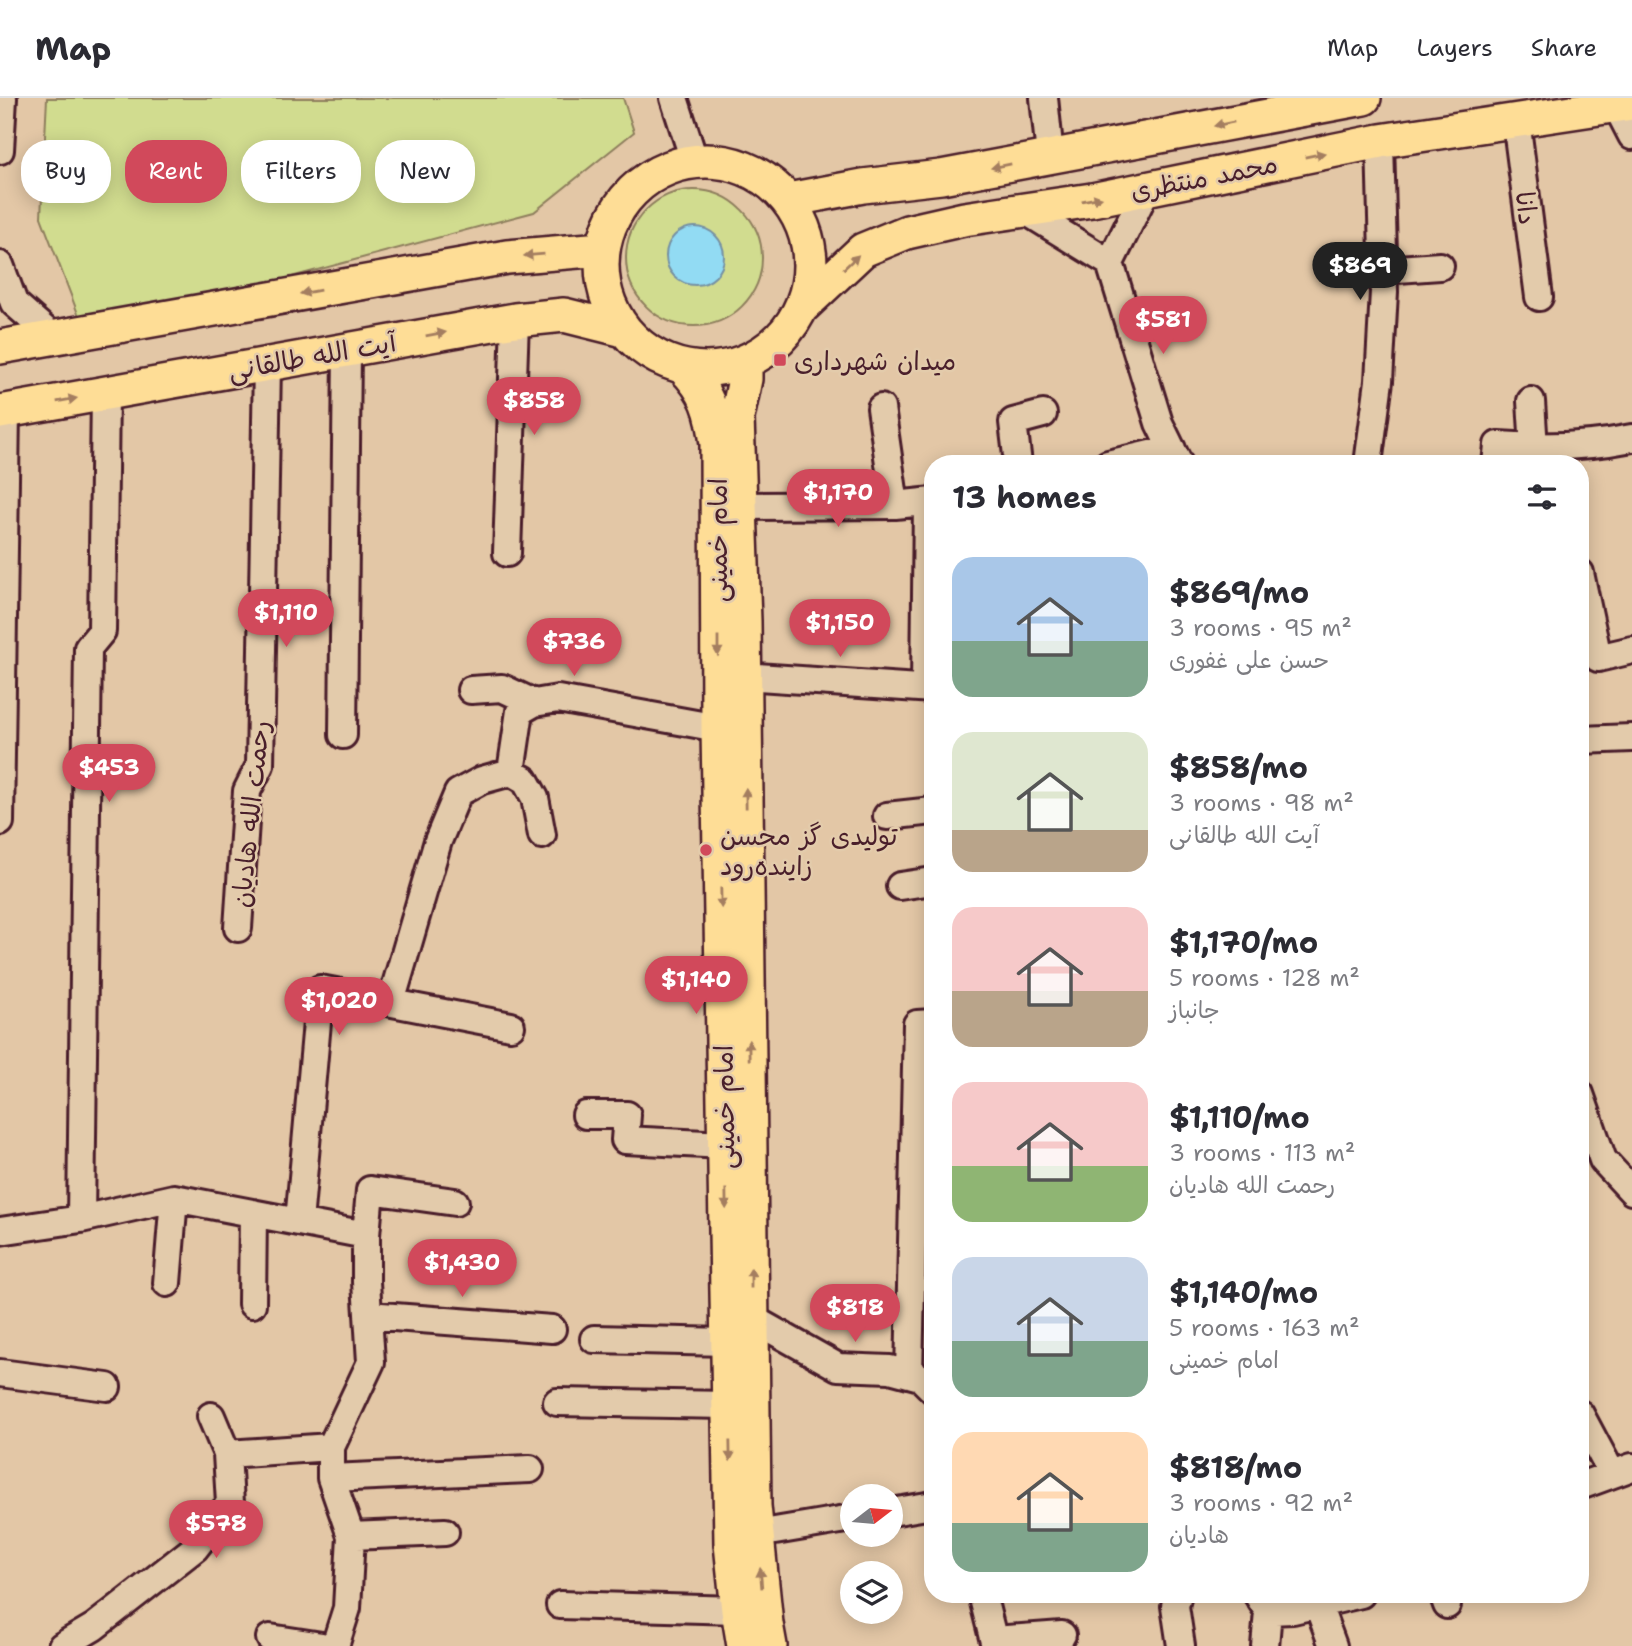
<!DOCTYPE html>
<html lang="en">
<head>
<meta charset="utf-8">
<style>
	:root { --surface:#fff; --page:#f2f2f3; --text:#2b2b33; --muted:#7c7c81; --line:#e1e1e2; --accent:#d1495b }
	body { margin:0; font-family:"Shantell Sans","Playpen Sans Arabic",sans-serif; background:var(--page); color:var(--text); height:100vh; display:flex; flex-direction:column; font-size:26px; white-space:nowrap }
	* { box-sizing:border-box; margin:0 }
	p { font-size:23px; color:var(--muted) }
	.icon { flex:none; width:38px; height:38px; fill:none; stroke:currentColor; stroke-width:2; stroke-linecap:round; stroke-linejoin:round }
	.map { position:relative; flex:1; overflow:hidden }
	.panel { position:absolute; left:924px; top:357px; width:665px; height:1148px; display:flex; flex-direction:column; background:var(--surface); border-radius:28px; box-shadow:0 4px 18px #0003 }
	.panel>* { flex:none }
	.hud { position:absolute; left:21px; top:42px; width:665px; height:63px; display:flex; gap:14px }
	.needle { width:46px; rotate:74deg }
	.tools { position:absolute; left:840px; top:1386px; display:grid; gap:14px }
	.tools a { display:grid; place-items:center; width:63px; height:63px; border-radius:50%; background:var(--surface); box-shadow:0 4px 18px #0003; font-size:35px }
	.price { position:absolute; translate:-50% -60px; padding:0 16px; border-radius:24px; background:var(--accent); color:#fff; font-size:23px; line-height:46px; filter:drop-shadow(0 2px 4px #0008) }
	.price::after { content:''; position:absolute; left:50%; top:42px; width:21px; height:16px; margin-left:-10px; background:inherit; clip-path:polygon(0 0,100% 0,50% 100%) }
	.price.on { background:#222; color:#fff }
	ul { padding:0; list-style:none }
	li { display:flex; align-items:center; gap:21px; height:175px; padding:0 28px }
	li span { display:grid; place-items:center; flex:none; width:196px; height:140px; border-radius:21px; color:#555 }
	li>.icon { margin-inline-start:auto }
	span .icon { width:84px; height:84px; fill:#fffc; stroke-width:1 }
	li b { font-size:30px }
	h2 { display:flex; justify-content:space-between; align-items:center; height:84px; padding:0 28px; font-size:30px }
	.pill { padding:0 24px; border-radius:28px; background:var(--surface); box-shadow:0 4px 18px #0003; font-size:24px; line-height:63px }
	.pill.on { background:var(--accent); color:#fff }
	header { display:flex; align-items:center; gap:42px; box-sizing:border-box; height:98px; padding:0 35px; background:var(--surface); border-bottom:2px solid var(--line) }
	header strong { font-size:33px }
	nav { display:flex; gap:38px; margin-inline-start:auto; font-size:24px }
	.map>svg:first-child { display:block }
	.green { fill:#d1dc8f; stroke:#8e7e5d; stroke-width:2 }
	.water { fill:#92dbf3; stroke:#7590a3; stroke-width:2 }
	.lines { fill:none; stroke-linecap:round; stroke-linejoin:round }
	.minor-casing { stroke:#4a1f2b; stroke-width:32 }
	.major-casing { stroke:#4a1f2b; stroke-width:38 }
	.minor { stroke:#e3cbab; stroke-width:26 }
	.major { stroke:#fedd96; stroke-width:33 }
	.oneway { fill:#a47e60 }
	.poi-dot { fill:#d1495b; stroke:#e3cbab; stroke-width:2.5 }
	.labels { text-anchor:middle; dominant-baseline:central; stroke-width:5; stroke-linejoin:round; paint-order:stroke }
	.street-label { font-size:26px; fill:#4a1f2b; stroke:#e3cbab }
	.poi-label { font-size:26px; fill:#4a1f2b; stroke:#e3cbab; text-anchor:start }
</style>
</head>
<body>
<header>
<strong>Map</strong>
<nav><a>Map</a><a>Layers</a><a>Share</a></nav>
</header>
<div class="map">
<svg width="1632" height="1548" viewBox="0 0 1632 1548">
	<rect width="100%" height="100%" fill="#e3c7a6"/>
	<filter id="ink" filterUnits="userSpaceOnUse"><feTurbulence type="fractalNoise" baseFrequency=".0143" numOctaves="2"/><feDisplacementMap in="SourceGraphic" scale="14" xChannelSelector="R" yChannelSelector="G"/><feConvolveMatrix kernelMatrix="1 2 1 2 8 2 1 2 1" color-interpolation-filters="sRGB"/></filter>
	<g filter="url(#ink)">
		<path class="green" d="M 47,0 L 623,0 L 634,34 L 534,114 L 85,234 L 41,119 Z
			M626 160a68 68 0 1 1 136 0a68 68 0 1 1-136 0Z"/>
		<path class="water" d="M666 158a29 29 0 1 1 58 0a29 29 0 1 1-58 0Z"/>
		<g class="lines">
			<defs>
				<path id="minor" d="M 674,0 L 694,62
					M 1044,0 L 1050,58
					M 1616,7 L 1632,38
					M 1516,22 L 1539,199
					M 0,52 L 3,0
					M 1024,112 L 1110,165 L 1147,90
					M 1110,165 L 1159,325 L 1179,366
					M 0,167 L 14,205 L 54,240
					M 1383,172 L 1440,168
					M 1531,303 L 1534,350
					M 881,310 L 895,407
					M 1018,366 L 1013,324 L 1043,316
					M 1108,366 L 1172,351
					M 1368,366 L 1379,283 L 1384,194 L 1380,43
					M 1496,366 L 1498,347 C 1543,350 1588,349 1632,340
					M 740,408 L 895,407 L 933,403
					M 507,455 L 515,222
					M 1580,475 L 1598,560 L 1632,552
					M 744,578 L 933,591
					M 925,590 L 927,404
					M 471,592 L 502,590 L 534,605
					M 343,637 L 347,252
					M 1580,642 L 1632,640
					M 511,674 L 520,613 L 534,605 L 558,601 L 718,630
					M 887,718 L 933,713
					M 0,724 L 6,313
					M 900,788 L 933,783
					M 238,830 L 247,693 L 260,667 L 267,266
					M 391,904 L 438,743 L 458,695 L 482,682 L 511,674 L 525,682 L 535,700 L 542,737
					M 1580,996 L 1603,1062 L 1632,1093
					M 586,1017 L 627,1017 L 625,1042 L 725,1047
					M 81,1121 L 88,550 L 102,533 L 105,295
					M 299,1124 L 320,891 L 511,928
					M 0,1133 L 81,1121 L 174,1100 L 366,1137 L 366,1184 L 371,1264 L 331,1349 L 331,1380 L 351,1438 L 347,1510 L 335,1548
					M 366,1137 L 370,1092 L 455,1104
					M 167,1185 L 174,1100
					M 252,1206 L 253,1115
					M 368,1217 L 552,1231
					M 751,1220 L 838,1269 L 890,1271 L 920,1279 L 933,1292
					M 594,1241 L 728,1244
					M 0,1275 L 107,1289
					M 909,1276 L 917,926 L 933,925
					M 557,1304 L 729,1307
					M 1580,1316 L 1612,1376
					M 211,1318 L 227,1356
					M 331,1380 L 530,1371
					M 1580,1388 L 1632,1369
					M 891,1414 L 933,1407
					M 757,1436 L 852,1420
					M 351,1438 L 445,1434
					M 982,1496 L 995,1548
					M 1178,1496 L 1175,1508 L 1181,1548
					M 1257,1496 L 1268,1513 L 1293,1512 L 1361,1496
					M 1443,1496 L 1447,1507
					M 560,1507 L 738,1512
					M 1318,1507 L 1333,1548
					M 270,1540 L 322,1548
					M 994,1542 L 1062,1537
					M 62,1548 L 94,1529 L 195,1450 L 230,1405 L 227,1356 L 331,1349
					M 1265,1548 L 1268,1513"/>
				<path id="major" d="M602 167a104 104 0 1 1 208 0a104 104 0 1 1-208 0Z
					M 788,102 L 863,88 L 941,79 L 1364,0
					M 801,210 L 863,152 L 907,134 L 964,121 L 1092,102 L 1380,43 L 1632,5
					M 0,249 L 507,159 L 602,151
					M 745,264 L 745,281 L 737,320 L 744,523 L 754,1408 L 766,1526 L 770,1548
					M 683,269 C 707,293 713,313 717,346 L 718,630 L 731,1446 L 738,1512 L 744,1548
					M 0,314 L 515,222 L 564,217 L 624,232"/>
			</defs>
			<use href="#minor" class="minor-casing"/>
			<use href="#major" class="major-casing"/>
			<use href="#minor" class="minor"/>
			<use href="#major" class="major"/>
		</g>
		<defs><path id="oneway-solid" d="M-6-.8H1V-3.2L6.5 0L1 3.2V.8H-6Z" transform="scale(1.75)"/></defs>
		<g class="oneway">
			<use href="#oneway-solid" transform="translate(1224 26) rotate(169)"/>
			<use href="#oneway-solid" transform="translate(1315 57) rotate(-11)"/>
			<use href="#oneway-solid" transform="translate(1001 68) rotate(169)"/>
			<use href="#oneway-solid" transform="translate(1092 101) rotate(-10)"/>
			<use href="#oneway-solid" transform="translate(534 157) rotate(175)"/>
			<use href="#oneway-solid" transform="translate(851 164) rotate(-43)"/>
			<use href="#oneway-solid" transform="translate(310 194) rotate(170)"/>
			<use href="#oneway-solid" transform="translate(436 236) rotate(-10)"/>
			<use href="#oneway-solid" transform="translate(67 302) rotate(-10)"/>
			<use href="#oneway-solid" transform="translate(718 548) rotate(90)"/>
			<use href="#oneway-solid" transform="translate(746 700) rotate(-91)"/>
			<use href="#oneway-solid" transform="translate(721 800) rotate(89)"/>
			<use href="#oneway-solid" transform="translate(749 952) rotate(-91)"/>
			<use href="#oneway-solid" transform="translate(726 1101) rotate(89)"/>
			<use href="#oneway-solid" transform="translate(751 1180) rotate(-90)"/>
			<use href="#oneway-solid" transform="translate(730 1353) rotate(89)"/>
			<use href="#oneway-solid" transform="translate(761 1480) rotate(-95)"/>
		</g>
	</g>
	<g class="poi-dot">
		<rect x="773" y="255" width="14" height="14" rx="3.5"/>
		<circle cx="706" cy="752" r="7"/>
	</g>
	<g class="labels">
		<g class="street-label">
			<text transform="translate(1204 79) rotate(-11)">محمد منتظری</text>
			<text transform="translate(1527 110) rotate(83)">دانا</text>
			<text transform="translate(312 258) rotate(-10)">آیت الله طالقانی</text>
			<text transform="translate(717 442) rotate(-90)">امام خمینی</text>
			<text transform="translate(250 716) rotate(-84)">رحمت الله هادیان</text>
			<text transform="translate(724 1009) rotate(-91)">امام خمینی</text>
		</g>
		<g class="poi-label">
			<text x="794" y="262">میدان شهرداری</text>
			<text x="720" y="737">تولیدی گز محسن<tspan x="720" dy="30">زاینده‌رود</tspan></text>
		</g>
	</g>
</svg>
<div class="tools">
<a><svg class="needle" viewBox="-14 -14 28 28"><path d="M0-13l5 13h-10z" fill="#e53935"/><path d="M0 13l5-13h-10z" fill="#7c7c81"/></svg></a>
<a><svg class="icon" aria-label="layers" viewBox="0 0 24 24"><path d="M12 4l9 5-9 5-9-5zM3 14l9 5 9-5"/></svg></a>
</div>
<b class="price on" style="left:1360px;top:204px">$869</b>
<b class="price" style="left:1163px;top:258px">$581</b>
<b class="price" style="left:534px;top:339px">$858</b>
<b class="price" style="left:838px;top:431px">$1,170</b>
<b class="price" style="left:286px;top:551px">$1,110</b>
<b class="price" style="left:840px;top:561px">$1,150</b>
<b class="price" style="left:574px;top:580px">$736</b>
<b class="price" style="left:109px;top:706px">$453</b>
<b class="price" style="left:696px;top:918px">$1,140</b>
<b class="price" style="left:339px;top:939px">$1,020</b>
<b class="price" style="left:462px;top:1201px">$1,430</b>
<b class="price" style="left:855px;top:1246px">$818</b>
<b class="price" style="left:216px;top:1462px">$578</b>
<div class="hud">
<a class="pill">Buy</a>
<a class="pill on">Rent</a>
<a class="pill">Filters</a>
<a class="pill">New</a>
</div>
<section class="panel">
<h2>13 homes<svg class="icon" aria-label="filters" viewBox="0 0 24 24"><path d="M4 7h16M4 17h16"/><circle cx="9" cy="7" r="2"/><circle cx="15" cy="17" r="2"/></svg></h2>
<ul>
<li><span style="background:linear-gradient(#a9c7e8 60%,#7fa58c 0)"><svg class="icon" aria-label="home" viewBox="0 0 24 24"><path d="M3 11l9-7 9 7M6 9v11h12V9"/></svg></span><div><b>$869/mo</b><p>3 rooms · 95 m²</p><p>حسن علی غفوری</p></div></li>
<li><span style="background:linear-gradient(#dfe7d0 70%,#b9a48a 0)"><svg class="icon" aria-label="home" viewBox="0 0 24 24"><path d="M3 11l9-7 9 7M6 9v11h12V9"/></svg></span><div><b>$858/mo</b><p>3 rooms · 98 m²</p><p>آیت الله طالقانی</p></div></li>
<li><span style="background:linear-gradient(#f6c9c9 60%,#b9a48a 0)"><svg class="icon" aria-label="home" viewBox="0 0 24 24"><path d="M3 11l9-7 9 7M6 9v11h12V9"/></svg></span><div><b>$1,170/mo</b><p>5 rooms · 128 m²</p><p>جانباز</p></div></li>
<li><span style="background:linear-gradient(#f6c9c9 60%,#8fb573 0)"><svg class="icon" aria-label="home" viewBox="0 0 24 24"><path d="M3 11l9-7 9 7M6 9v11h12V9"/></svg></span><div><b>$1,110/mo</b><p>3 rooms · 113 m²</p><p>رحمت الله هادیان</p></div></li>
<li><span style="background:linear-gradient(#c9d6e8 60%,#7fa58c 0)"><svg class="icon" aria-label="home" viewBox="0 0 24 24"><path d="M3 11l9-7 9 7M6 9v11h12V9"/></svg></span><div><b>$1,140/mo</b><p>5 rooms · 163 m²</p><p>امام خمینی</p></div></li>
<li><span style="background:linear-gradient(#ffd9b3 65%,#7fa58c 0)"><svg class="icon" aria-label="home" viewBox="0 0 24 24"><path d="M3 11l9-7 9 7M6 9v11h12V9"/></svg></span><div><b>$818/mo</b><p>3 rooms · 92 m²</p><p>هادیان</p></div></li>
</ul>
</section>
</div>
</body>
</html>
